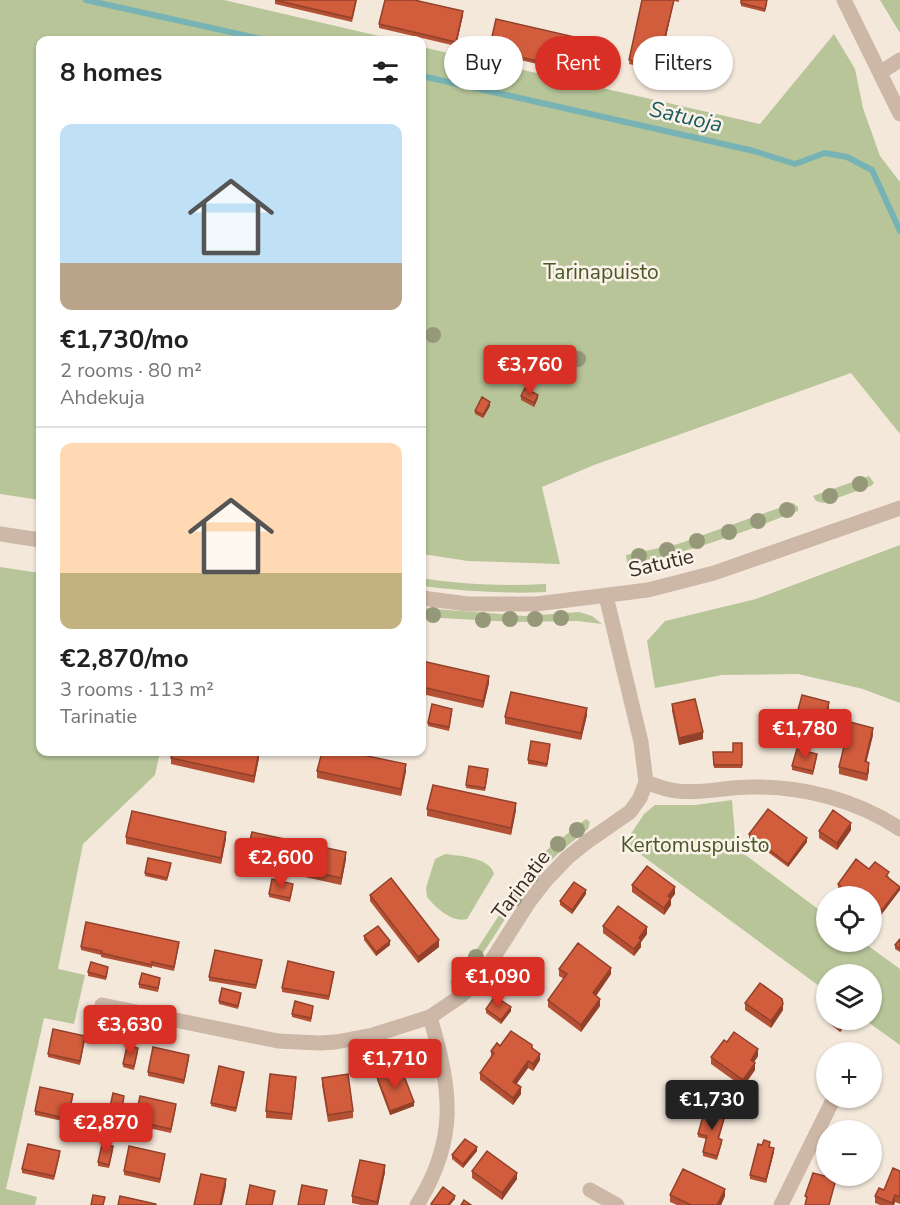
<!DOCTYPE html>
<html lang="en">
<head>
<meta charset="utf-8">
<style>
	:root { --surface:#fff; --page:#f6f6f6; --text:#222; --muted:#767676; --line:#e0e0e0; --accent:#d93025 }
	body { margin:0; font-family:"Nunito Sans",sans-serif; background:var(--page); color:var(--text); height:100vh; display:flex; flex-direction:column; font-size:22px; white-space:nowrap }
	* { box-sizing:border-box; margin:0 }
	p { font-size:20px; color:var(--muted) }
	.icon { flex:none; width:33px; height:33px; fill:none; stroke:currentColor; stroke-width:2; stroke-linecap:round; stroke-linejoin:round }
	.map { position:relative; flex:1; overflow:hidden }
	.side { position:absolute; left:36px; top:36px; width:390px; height:720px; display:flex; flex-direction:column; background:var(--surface); border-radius:12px; box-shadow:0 2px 4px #0004 }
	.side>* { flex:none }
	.banner { position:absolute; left:444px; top:36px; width:366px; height:54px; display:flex; gap:12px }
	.fabs { position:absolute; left:816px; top:886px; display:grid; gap:12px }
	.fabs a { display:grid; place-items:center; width:66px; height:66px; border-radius:50%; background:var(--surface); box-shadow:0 2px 4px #0004; font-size:30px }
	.price { position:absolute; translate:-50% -51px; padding:0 14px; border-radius:6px; background:var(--accent); color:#fff; font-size:20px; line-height:39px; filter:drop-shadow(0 2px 3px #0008) }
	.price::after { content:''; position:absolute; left:50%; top:36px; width:18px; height:14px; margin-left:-9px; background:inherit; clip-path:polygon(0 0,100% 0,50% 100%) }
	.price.active { background:#222; color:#fff }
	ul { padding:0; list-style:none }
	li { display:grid; align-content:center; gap:12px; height:318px; padding:0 24px }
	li+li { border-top:2px solid var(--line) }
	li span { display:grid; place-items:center; height:186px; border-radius:12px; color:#555 }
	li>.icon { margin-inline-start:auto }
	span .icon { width:108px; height:108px; fill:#fffc; stroke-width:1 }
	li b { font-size:26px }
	h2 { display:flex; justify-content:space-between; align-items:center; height:72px; padding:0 24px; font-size:26px }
	.pill { padding:0 21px; border-radius:27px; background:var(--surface); box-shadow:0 2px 4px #0004; font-size:21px; line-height:54px }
	.pill.active { background:var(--accent); color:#fff }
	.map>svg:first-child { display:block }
	.green { fill:#b7c599 }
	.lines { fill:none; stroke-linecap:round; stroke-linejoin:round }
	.stream { stroke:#77b3b4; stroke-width:6 }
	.minor { stroke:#cdb7a6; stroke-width:15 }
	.tertiary { stroke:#cdb7a6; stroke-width:15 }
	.tree { fill:#969979 }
	.wall { fill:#b45034 }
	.shaded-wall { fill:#92412b }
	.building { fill:#d15d3d; stroke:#92412b; stroke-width:1.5 }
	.labels { text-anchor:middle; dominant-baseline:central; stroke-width:5; stroke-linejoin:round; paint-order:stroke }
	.park-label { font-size:21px; fill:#495929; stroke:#fbf2e8 }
	.street-label { font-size:21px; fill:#392c27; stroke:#fbf2e8 }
	.water-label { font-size:22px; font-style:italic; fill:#195b5e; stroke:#fbf2e8 }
</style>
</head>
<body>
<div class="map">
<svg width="900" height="1205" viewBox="0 0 900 1205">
	<rect width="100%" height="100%" fill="#f4e8db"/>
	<path class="green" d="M 0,0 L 224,0 L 396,40 L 40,40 L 40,500 L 0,494 Z
		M 880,0 L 900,0 L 900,33 Z
		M 834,34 L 855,69 L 863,108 L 880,156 L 900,182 L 900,434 L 851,373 L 594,465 L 542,487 L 560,564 L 468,561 L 422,554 L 422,47 L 760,124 Z
		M 869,476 L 874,483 L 871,486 L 823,503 L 816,501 L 813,496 Z
		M 793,503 L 798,507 L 798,511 C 743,532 686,555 627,563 L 626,555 L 678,544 Z
		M 900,545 L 900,703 L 863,689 L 798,674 L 722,675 L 655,688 L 647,641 L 665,621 L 756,599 Z
		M 0,567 L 40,573 L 40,752 L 160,752 L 155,775 L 83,844 L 58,969 L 85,975 L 74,1024 L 44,1018 L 6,1189 L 37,1197 L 35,1205 L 0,1205 Z
		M 422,578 C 463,585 504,586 546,584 L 546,592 C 504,594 463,591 422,586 Z
		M 422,608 L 525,616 L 579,612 L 592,616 L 602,624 L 578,621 L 513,622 L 422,617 Z
		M 732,800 L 736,848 L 826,915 L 826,942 L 863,942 L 900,969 L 900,1045 L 865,1020 L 872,1020 L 872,975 L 826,975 L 826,991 L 625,843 L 644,814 L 655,805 L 695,805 Z
		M 586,819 L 590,822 L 588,829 C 561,850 536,872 517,901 C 494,934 484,958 454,987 L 450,982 L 477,949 L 532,865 L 548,849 Z
		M 445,854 C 459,856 490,857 494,874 L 467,919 C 452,923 436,908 427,897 L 426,888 L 435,859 Z"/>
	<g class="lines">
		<path class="stream" d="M 86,0 L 266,40
			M 422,76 L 754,151 L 795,164 L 825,153 L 847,157 L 872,170 L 900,231"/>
		<path class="minor" d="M 881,72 L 900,60
			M 646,782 C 656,786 667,790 677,791 C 702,794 726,787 751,787 C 802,786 857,800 900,829
			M 102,1005 L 278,1041 L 319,1043 L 336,1042 L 373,1035 L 430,1017 L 461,996 L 478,980 L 488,966 L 529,902 L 546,880 L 567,858 L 588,841 L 630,812 L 640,798 L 646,782 L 641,742 L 606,596
			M 856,1053 L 857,1052
			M 590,1190 L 617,1205
			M 417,1205 C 459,1138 451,1089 430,1017
			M 781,1205 L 834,1098"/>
		<path class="tertiary" d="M 844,0 L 900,114
			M 0,534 L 40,540
			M 422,598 L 468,604 L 536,604 L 648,590 L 714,573 L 900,508"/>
	</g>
	<g class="tree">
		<circle cx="433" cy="335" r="8"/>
		<circle cx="578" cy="359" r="8"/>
		<circle cx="860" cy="484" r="8"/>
		<circle cx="830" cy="496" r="8"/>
		<circle cx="787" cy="510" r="8"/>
		<circle cx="758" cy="521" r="8"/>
		<circle cx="729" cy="532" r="8"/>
		<circle cx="697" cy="541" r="8"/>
		<circle cx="667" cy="550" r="8"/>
		<circle cx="639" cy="556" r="8"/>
		<circle cx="433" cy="615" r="8"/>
		<circle cx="561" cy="618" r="8"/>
		<circle cx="510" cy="619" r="8"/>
		<circle cx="535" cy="619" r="8"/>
		<circle cx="483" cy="620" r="8"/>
		<circle cx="577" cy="830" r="8"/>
		<circle cx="558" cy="844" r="8"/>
		<circle cx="531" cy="876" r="8"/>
		<circle cx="514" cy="899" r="8"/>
		<circle cx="476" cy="957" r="8"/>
		<circle cx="462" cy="973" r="8"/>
	</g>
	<path class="wall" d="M 357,0 L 352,22 L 275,4 L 275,1 Z
		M 642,0 L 679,0 L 679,2 L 674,1 L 666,37 L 719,53 L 712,83 L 629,64 Z
		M 741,3 L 767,4 L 765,12 L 741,6 Z
		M 463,15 L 456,46 L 379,28 L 379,24 Z
		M 579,41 L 572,72 L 489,53 L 489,50 Z
		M 521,396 L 538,398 L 534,407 L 521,400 Z
		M 490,406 L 483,418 L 475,414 L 475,411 Z
		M 422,661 L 489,683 L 483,708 L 422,694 Z
		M 672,704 L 703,739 L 679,745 L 672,711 Z
		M 829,709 L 821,743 L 793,736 L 793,729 Z
		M 452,712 L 449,731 L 428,726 L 428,723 Z
		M 587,715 L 581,740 L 505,724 L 505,717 Z
		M 873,735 L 866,762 L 869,770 L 867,781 L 839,774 L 839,767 Z
		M 742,743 L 742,768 L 714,768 L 713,752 L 733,752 Z
		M 550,747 L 547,767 L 528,764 L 528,760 Z
		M 817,757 L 813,775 L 792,770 L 792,766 Z
		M 171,758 L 259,758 L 254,783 L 171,764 Z
		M 317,771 L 406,771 L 401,796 L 317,778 Z
		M 488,773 L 485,791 L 466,788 L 466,785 Z
		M 427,809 L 516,810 L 511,835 L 427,816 Z
		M 851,830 L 837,850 L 819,838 L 819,831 Z
		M 749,834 L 807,842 L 788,867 L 749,838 Z
		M 126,837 L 226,839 L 221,864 L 126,844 Z
		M 246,857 L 346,859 L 341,885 L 246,864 Z
		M 171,866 L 167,881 L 145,876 L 145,873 Z
		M 869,869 L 889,876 L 888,877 L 900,887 L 900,890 L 878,919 L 872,913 L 872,897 L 850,897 L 838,888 L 838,884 Z
		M 632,885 L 675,894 L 671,899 L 671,905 L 664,915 L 632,892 Z
		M 293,887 L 290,902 L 269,897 L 269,894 Z
		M 586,894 L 572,914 L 560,905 L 560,901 Z
		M 370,895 L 439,947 L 418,963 L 370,901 Z
		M 603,926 L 647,934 L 641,942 L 641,947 L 634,956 L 603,933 Z
		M 364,936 L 390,945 L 376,956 L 364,940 Z
		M 900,939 L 900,952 L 895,949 L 895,945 Z
		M 179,945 L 174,971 L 152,966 L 152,968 L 101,957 L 101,955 L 81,950 L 81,947 Z
		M 262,964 L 256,989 L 209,981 L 209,977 Z
		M 559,969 L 611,974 L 596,996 L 600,1006 L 581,1032 L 548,1007 L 548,1000 L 564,979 L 559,976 Z
		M 108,970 L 106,980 L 88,976 L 88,972 Z
		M 334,975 L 329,1000 L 282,992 L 282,988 Z
		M 160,981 L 158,992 L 139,988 L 139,984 Z
		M 241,996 L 238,1009 L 219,1004 L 219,1001 Z
		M 745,1003 L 783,1010 L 771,1028 L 745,1010 Z
		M 313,1009 L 311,1022 L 292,1017 L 292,1014 Z
		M 486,1009 L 511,1011 L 501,1024 L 486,1013 Z
		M 829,1020 L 849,1020 L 840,1032 L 829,1023 Z
		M 85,1040 L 80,1065 L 48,1057 L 48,1054 Z
		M 727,1042 L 758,1056 L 754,1062 L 755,1070 L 743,1087 L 711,1064 L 711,1057 Z
		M 500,1046 L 532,1048 L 540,1060 L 533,1071 L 528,1068 L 516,1084 L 521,1094 L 513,1105 L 480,1080 L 480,1073 L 491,1058 L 491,1051 Z
		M 138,1052 L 134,1070 L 123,1067 L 123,1064 Z
		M 189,1059 L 184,1084 L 148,1076 L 148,1072 Z
		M 244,1076 L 236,1112 L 211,1106 L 211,1103 Z
		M 377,1077 L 414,1106 L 390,1115 L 377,1080 Z
		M 322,1078 L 353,1111 L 353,1118 L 328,1122 L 322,1085 Z
		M 296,1083 L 292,1120 L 266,1118 L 266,1111 Z
		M 73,1098 L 67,1122 L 35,1115 L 35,1111 Z
		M 124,1099 L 121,1118 L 109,1115 L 109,1112 Z
		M 176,1108 L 171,1133 L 135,1125 L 135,1121 Z
		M 725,1118 L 719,1139 L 722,1143 L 717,1160 L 703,1156 L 703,1152 L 706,1139 L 698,1137 L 698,1134 Z
		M 770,1147 L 774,1152 L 766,1183 L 750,1179 L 750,1175 Z
		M 113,1150 L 109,1168 L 98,1166 L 98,1162 Z
		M 477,1151 L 463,1168 L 452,1159 L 452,1155 Z
		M 60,1155 L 54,1180 L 22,1173 L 22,1169 Z
		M 165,1157 L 160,1183 L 124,1175 L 124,1171 Z
		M 472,1171 L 517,1179 L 502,1200 L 472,1178 Z
		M 900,1171 L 900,1204 L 895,1202 L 894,1205 L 880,1205 L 875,1203 L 875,1196 L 884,1190 Z
		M 385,1172 L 378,1205 L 361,1205 L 352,1203 L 352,1196 Z
		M 670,1195 L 725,1196 L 721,1205 L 677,1205 L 670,1202 Z"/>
	<path class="shaded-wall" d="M 674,0 L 665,41 L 665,37 Z
		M 463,11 L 463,15 L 456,46 L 456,42 Z
		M 538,395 L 538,398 L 534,407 L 534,403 Z
		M 490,402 L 490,406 L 483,418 L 483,415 Z
		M 489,676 L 489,683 L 483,708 L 483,701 Z
		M 829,702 L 829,709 L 821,743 L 821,736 Z
		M 587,708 L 587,715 L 581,740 L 581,733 Z
		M 873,728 L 873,735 L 865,768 L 865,761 Z
		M 703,732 L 703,739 L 679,745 L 679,738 Z
		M 259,752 L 259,758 L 254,783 L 254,776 Z
		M 869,763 L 869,770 L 867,781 L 867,774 Z
		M 406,764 L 406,771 L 401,796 L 401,789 Z
		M 516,803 L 516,810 L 511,835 L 511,828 Z
		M 851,823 L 851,830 L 837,850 L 837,843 Z
		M 226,832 L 226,839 L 221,864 L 221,858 Z
		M 807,838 L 807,842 L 788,867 L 788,864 Z
		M 346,852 L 346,859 L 341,885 L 341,878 Z
		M 675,887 L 675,894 L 671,899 L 671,905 L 664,915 L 664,908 L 668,896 Z
		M 900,887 L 900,890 L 878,919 L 878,915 Z
		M 586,890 L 586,894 L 572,914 L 572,910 Z
		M 647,927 L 647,934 L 641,942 L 641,947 L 634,956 L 634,949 L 639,938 Z
		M 439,940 L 439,947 L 418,963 L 418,957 Z
		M 390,941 L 390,945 L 376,956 L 376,952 Z
		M 611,968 L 611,974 L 593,1000 L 593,993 Z
		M 600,999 L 600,1006 L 581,1032 L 581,1025 Z
		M 783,1004 L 783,1010 L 771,1028 L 771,1021 Z
		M 511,1007 L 511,1011 L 501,1024 L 501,1020 Z
		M 847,1020 L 849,1020 L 840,1032 L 840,1028 Z
		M 758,1049 L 758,1056 L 751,1067 L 751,1060 Z
		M 540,1054 L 540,1060 L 533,1071 L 533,1064 Z
		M 528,1061 L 528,1068 L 513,1089 L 513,1082 Z
		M 755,1063 L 755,1070 L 743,1087 L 743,1080 Z
		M 521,1087 L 521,1094 L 513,1105 L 513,1098 Z
		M 414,1102 L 414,1106 L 390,1115 L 390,1111 Z
		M 477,1147 L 477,1151 L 463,1168 L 463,1164 Z
		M 774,1148 L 774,1152 L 766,1183 L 766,1179 Z
		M 385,1165 L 385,1172 L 378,1205 L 377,1205 Z
		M 517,1173 L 517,1179 L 502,1200 L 502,1193 Z
		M 226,1179 L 226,1186 L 222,1205 L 220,1205 Z
		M 725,1189 L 725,1196 L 721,1205 L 717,1205 Z
		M 895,1195 L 895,1202 L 894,1205 L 892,1205 Z
		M 455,1196 L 455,1199 L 450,1205 L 448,1205 Z"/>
	<path class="building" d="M 275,0 L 356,0 L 352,18 Z
		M 385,0 L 414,0 L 463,11 L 456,42 L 379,24 Z
		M 642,0 L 674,0 L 665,37 L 719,49 L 712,79 L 629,60 Z
		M 741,0 L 767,0 L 765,9 L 741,3 Z
		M 496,19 L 579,38 L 572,69 L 489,50 Z
		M 525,388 L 538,395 L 534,403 L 521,396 Z
		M 482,397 L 490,402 L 483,415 L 475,411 Z
		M 422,661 L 489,676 L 483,701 L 422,687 Z
		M 511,692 L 587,708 L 581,733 L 505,717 Z
		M 802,695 L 829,702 L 821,736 L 793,729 Z
		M 695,699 L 703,732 L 679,738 L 672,704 Z
		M 432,704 L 452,709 L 449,727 L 428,723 Z
		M 850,722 L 873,728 L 865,761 L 869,763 L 867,774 L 839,767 Z
		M 531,741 L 550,744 L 547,764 L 528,760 Z
		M 733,743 L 742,743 L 742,765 L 714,765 L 713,752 L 733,752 Z
		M 797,749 L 817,754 L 813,771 L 792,766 Z
		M 172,752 L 259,752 L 254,776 L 171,758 Z
		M 322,752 L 348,752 L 406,764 L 401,789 L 317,771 Z
		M 469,766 L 488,769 L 485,788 L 466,785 Z
		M 433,785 L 516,803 L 511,828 L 427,809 Z
		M 768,809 L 807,838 L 788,864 L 749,834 Z
		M 833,810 L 851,823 L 837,843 L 819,831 Z
		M 132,811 L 226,832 L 221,858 L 126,837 Z
		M 252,832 L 346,852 L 341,878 L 246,857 Z
		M 148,858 L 171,863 L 167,878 L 145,873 Z
		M 856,859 L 869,869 L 875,862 L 889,872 L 886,876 L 900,887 L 878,915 L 872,910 L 872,897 L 854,897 L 838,884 Z
		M 647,866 L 675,887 L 668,896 L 671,898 L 664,908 L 632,885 Z
		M 391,878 L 439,940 L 418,957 L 370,895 Z
		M 272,879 L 293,884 L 290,898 L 269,894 Z
		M 574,882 L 586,890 L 572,910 L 560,901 Z
		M 618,906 L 647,927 L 639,938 L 641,940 L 634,949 L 603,926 Z
		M 86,922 L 179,942 L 174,967 L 152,962 L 152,965 L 101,953 L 102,951 L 81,947 Z
		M 378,926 L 390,941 L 376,952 L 364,936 Z
		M 900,939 L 900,949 L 895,945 Z
		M 578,943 L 611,968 L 593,993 L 600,999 L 581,1025 L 548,1000 L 567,974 L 559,969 Z
		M 215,950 L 262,960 L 256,985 L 209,977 Z
		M 288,961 L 334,972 L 329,996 L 282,988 Z
		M 91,962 L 108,967 L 106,977 L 88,972 Z
		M 142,973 L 160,978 L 158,988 L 139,984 Z
		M 760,983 L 782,999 L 783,1004 L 771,1021 L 745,1003 Z
		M 222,988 L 241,993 L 238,1006 L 219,1001 Z
		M 495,996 L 511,1007 L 501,1020 L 486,1009 Z
		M 295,1001 L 313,1006 L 311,1018 L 292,1014 Z
		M 830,1020 L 847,1020 L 840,1028 Z
		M 53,1029 L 85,1036 L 80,1061 L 48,1054 Z
		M 511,1031 L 532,1045 L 532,1048 L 540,1054 L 533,1064 L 528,1061 L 513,1082 L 521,1087 L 513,1098 L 480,1073 L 494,1053 L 491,1051 L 497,1043 L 500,1046 Z
		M 734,1032 L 758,1049 L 751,1060 L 755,1063 L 743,1080 L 711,1057 L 724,1040 L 727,1042 Z
		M 127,1046 L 138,1048 L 134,1066 L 123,1064 Z
		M 153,1047 L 189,1055 L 184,1080 L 148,1072 Z
		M 219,1066 L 244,1072 L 236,1108 L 211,1103 Z
		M 401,1068 L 414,1102 L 390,1111 L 377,1077 Z
		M 270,1074 L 296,1077 L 292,1114 L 266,1111 Z
		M 348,1074 L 353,1111 L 328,1115 L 322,1078 Z
		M 40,1087 L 73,1094 L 67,1119 L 35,1111 Z
		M 113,1093 L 124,1096 L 121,1114 L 109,1112 Z
		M 140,1096 L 176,1104 L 171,1129 L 135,1121 Z
		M 705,1109 L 725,1115 L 718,1138 L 722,1140 L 717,1156 L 703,1152 L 707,1136 L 698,1134 Z
		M 465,1139 L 477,1147 L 463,1164 L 452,1155 Z
		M 764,1140 L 770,1142 L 769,1147 L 774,1148 L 766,1179 L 750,1175 L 758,1144 L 762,1145 Z
		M 28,1144 L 60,1151 L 54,1176 L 22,1169 Z
		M 102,1144 L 113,1146 L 109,1165 L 98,1162 Z
		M 129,1146 L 165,1154 L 160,1179 L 124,1171 Z
		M 487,1151 L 517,1173 L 502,1193 L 472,1171 Z
		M 360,1160 L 385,1165 L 377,1202 L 352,1196 Z
		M 893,1168 L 900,1171 L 900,1197 L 895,1195 L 892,1203 L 875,1196 L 879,1188 L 884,1190 Z
		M 683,1169 L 725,1189 L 717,1205 L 691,1205 L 670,1195 Z
		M 813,1173 L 836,1179 L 829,1205 L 805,1205 L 807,1197 L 805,1196 Z
		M 201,1174 L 226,1179 L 220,1205 L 194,1205 Z
		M 250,1185 L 275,1191 L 272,1205 L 246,1205 Z
		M 302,1185 L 327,1190 L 324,1205 L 298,1205 Z
		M 443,1187 L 455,1196 L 448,1205 L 432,1205 L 431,1204 Z
		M 93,1195 L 105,1197 L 103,1205 L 91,1205 Z
		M 120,1196 L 156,1204 L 156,1205 L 118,1205 Z
		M 464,1200 L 471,1205 L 461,1205 Z"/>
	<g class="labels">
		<g class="park-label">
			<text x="601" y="272">Tarinapuisto</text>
			<text x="695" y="845">Kertomuspuisto</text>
		</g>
		<g class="street-label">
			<text transform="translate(661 563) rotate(-13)">Satutie</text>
			<text transform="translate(521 885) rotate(-53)">Tarinatie</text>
		</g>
		<g class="water-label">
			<text transform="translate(686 117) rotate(13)">Satuoja</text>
		</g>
	</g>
</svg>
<div class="fabs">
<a><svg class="icon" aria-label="locate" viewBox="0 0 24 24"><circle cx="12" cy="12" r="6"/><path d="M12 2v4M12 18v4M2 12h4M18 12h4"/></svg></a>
<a><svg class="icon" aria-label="layers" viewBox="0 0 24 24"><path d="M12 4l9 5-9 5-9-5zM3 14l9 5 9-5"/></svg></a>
<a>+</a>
<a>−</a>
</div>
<b class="price" style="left:530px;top:396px">€3,760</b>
<b class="price" style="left:805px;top:760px">€1,780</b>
<b class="price" style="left:281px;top:889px">€2,600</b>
<b class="price" style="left:498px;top:1008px">€1,090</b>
<b class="price" style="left:130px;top:1056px">€3,630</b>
<b class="price" style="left:395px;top:1090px">€1,710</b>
<b class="price active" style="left:712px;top:1131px">€1,730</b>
<b class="price" style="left:106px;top:1154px">€2,870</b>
<div class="banner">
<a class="pill">Buy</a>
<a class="pill active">Rent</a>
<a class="pill">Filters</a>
</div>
<section class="side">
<h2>8 homes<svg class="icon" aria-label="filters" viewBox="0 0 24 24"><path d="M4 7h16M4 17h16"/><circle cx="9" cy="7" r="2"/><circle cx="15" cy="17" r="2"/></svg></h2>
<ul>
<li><span style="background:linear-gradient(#bfe0f5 75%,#b9a48a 0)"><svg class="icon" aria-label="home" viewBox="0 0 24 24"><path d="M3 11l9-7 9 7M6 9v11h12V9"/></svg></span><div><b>€1,730/mo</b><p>2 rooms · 80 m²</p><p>Ahdekuja</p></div></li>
<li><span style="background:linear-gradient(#ffd9b3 70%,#c2b280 0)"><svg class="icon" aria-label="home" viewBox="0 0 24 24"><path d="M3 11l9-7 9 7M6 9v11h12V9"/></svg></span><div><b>€2,870/mo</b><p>3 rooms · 113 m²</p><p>Tarinatie</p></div></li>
</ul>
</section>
</div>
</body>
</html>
